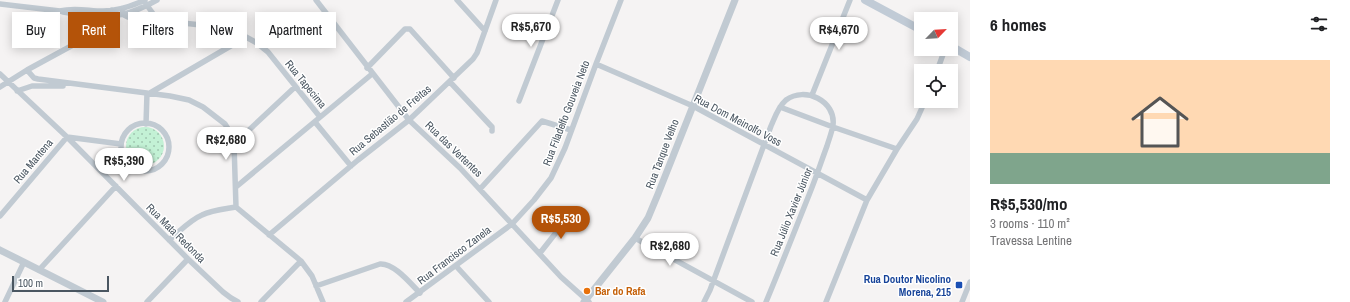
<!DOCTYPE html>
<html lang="en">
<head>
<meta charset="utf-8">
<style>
	:root { --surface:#fff; --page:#f2f2f2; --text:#202124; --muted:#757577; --line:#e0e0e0; --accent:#b45309 }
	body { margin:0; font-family:"Archivo Narrow",sans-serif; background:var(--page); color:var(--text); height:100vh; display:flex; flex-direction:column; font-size:15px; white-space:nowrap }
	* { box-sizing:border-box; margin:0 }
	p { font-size:13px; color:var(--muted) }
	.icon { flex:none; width:22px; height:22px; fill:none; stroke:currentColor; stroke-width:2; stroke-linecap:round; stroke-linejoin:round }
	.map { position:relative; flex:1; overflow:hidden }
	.sheet { display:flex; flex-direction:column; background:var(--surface); width:380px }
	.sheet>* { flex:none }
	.hud { position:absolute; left:12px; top:12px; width:380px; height:36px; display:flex; gap:8px }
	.needle { width:26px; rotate:65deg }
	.controls { position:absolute; left:914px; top:12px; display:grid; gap:8px }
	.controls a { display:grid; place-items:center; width:44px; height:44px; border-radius:0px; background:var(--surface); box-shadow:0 2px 10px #0003; font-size:20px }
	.scale { position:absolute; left:12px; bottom:10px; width:97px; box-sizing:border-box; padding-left:4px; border:2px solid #4a5661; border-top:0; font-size:11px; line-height:14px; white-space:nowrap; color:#4a5661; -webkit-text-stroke:3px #fff; paint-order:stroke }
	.price { position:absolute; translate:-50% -34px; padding:0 9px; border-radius:14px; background:#fff; color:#222; font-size:13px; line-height:26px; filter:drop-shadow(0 1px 2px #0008) }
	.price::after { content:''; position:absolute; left:50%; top:24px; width:12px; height:9px; margin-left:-6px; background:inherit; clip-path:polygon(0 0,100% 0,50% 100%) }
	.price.active { background:var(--accent); color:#fff }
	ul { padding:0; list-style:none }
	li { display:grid; align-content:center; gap:8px; height:212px; padding:0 20px }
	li+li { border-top:1px solid var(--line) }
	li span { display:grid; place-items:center; height:124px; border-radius:0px; color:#555 }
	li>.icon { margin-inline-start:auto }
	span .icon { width:72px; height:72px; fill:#fffc; stroke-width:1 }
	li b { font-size:17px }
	h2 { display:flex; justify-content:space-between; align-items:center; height:48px; padding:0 20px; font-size:17px }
	.tag { padding:0 14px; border-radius:0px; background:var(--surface); box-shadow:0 2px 10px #0003; font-size:14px; line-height:36px }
	.tag.active { background:var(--accent); color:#fff }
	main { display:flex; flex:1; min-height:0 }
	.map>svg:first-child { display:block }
	.park { fill:url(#park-dots) }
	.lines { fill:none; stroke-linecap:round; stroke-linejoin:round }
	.minor { stroke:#c1cad2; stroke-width:5.5 }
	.tertiary { stroke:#c1cad2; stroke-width:7 }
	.secondary { stroke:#c1cbd6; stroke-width:8 }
	.transit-dot { fill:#1a4fb4; stroke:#fff; stroke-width:1.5 }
	.food-dot { fill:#e8710a; stroke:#fff; stroke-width:1.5 }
	.labels { text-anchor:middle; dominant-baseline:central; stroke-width:3; stroke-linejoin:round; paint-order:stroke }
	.street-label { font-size:11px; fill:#4a5661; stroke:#fff }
	.transit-label { font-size:11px; font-weight:bold; fill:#164399; stroke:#fff; text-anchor:end }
	.food-label { font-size:11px; font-weight:bold; fill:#c56008; stroke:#fff; text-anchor:start }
</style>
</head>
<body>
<main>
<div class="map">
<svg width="970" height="302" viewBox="0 0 970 302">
	<defs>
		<pattern id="park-dots" width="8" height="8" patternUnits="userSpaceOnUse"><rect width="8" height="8" fill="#c3f1d5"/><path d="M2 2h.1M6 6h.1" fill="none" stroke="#a0c6b0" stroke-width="1.8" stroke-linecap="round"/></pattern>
	</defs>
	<rect width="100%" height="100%" fill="#f5f3f3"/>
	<path class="park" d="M126 146a19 19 0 1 1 38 0a19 19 0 1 1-38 0Z"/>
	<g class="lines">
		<path class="minor" d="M 316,0 L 409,120 L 460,168 L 561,277 L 589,302
			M 457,0 L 485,31
			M 0,4 L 60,11 C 68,14 76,14 85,15 C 116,18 130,15 157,0
			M 146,4 L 154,15 L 162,20
			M 122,9 L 124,15 L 128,17 L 210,26 L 235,32 L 246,37 L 257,43 L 268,52 L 320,117
			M 60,11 C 74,7 89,11 103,11 C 118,11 132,6 145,0
			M 81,38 L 95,26 L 102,15
			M 596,64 L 693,106 L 867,200
			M 367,68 L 405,29 L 410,29 L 454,78
			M 27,70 L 34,78 L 38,79 L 170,96 L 189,100 L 203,107 L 225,124 L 230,132 L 234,144 L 236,207 L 301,261 L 312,276 L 323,302
			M 937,71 L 945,49
			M 0,74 L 67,137 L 188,259 L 223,292 L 231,298 L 238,302
			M 450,82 L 492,127 L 492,131
			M 0,87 L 27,70 L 95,33 L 107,23 L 111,17 L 112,10
			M 17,91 L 32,86 L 63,86
			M 150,93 L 246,37
			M 812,95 L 850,0
			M 519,101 L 558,0
			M 780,107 L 833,127 L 897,149
			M 315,122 L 351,166
			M121 147a24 24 0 1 1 48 0a24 24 0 1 1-48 0Z
			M 146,124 L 147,93
			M 234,144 L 295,87
			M 236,187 L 372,74
			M 480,189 L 542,121 L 571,130
			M 0,216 L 67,137 L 121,144
			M 269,235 L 358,160 L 409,120 L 473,59 L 477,53 L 496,0
			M 635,238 L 752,302
			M 169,240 C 179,232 190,220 202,215 C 212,210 225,209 236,207
			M 540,253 L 569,216
			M 456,266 L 489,302
			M 39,270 L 116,186
			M 316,286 L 380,264 C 394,263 410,283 420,293
			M 5,302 L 24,262
			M 147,302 L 188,259
			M 261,302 L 301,261
			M 406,302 L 512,224 L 534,200 L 551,178 L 565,148 L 596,64 L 621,0
			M 704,302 L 710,290 L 771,126 C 775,117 778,107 786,100 C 805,86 836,101 833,125 C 832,132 829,139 827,146 C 821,162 816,178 809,195 C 795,230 781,266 766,302
			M 826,302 L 867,200 L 897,149 L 917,119 L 925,101
			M 962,302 L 970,282"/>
		<path class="tertiary" d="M 0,250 L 103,302
			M 584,302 L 635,238 L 648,218 L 658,194 L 735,0"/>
		<path class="secondary" d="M 865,0 L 921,30
			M 951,46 L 970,57"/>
	</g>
	<rect class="transit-dot" x="955" y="281" width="8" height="8" rx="2"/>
	<circle class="food-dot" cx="587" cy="291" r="4"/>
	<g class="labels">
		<g class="street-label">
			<text transform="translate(306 84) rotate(51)">Rua Tapecima</text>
			<text transform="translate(566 113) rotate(-69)">Rua Filadelfo Gouveia Neto</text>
			<text transform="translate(390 120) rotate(-40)">Rua Sebastião de Freitas</text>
			<text transform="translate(738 120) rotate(28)">Rua Dom Meinolfo Voss</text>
			<text transform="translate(454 149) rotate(44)">Rua das Vertentes</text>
			<text transform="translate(662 154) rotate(-69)">Rua Tanque Velho</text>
			<text transform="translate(33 161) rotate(-50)">Rua Mantena</text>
			<text transform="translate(791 212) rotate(-68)">Rua Júlio Xavier Júnior</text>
			<text transform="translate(176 233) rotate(45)">Rua Mata Redonda</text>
			<text transform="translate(454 255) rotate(-37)">Rua Francisco Zanela</text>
		</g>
		<g class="transit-label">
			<text x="951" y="279">Rua Doutor Nicolino<tspan x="951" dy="13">Morena, 215</tspan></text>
		</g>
		<g class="food-label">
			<text x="595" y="291">Bar do Rafa</text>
		</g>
	</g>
</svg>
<div class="controls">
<a><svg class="needle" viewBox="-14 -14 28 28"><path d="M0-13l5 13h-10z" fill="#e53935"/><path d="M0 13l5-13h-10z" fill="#757577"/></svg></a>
<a><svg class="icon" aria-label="locate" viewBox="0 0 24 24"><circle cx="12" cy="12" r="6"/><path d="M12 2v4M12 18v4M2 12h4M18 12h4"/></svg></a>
</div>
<div class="scale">100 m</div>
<b class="price" style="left:531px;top:48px">R$5,670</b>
<b class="price" style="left:839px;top:51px">R$4,670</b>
<b class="price" style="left:226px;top:161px">R$2,680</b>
<b class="price" style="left:124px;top:182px">R$5,390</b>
<b class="price active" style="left:561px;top:240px">R$5,530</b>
<b class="price" style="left:670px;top:267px">R$2,680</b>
<div class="hud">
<a class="tag">Buy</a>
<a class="tag active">Rent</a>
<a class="tag">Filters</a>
<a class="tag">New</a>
<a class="tag">Apartment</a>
</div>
</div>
<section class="sheet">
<h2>6 homes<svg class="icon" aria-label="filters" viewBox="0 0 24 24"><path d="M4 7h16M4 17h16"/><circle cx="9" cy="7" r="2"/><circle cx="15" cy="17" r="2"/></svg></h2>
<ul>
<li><span style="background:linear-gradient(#ffd9b3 75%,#7fa58c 0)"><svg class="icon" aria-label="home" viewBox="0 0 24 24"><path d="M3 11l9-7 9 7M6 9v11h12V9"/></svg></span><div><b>R$5,530/mo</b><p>3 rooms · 110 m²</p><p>Travessa Lentine</p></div></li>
</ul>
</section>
</main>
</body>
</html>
